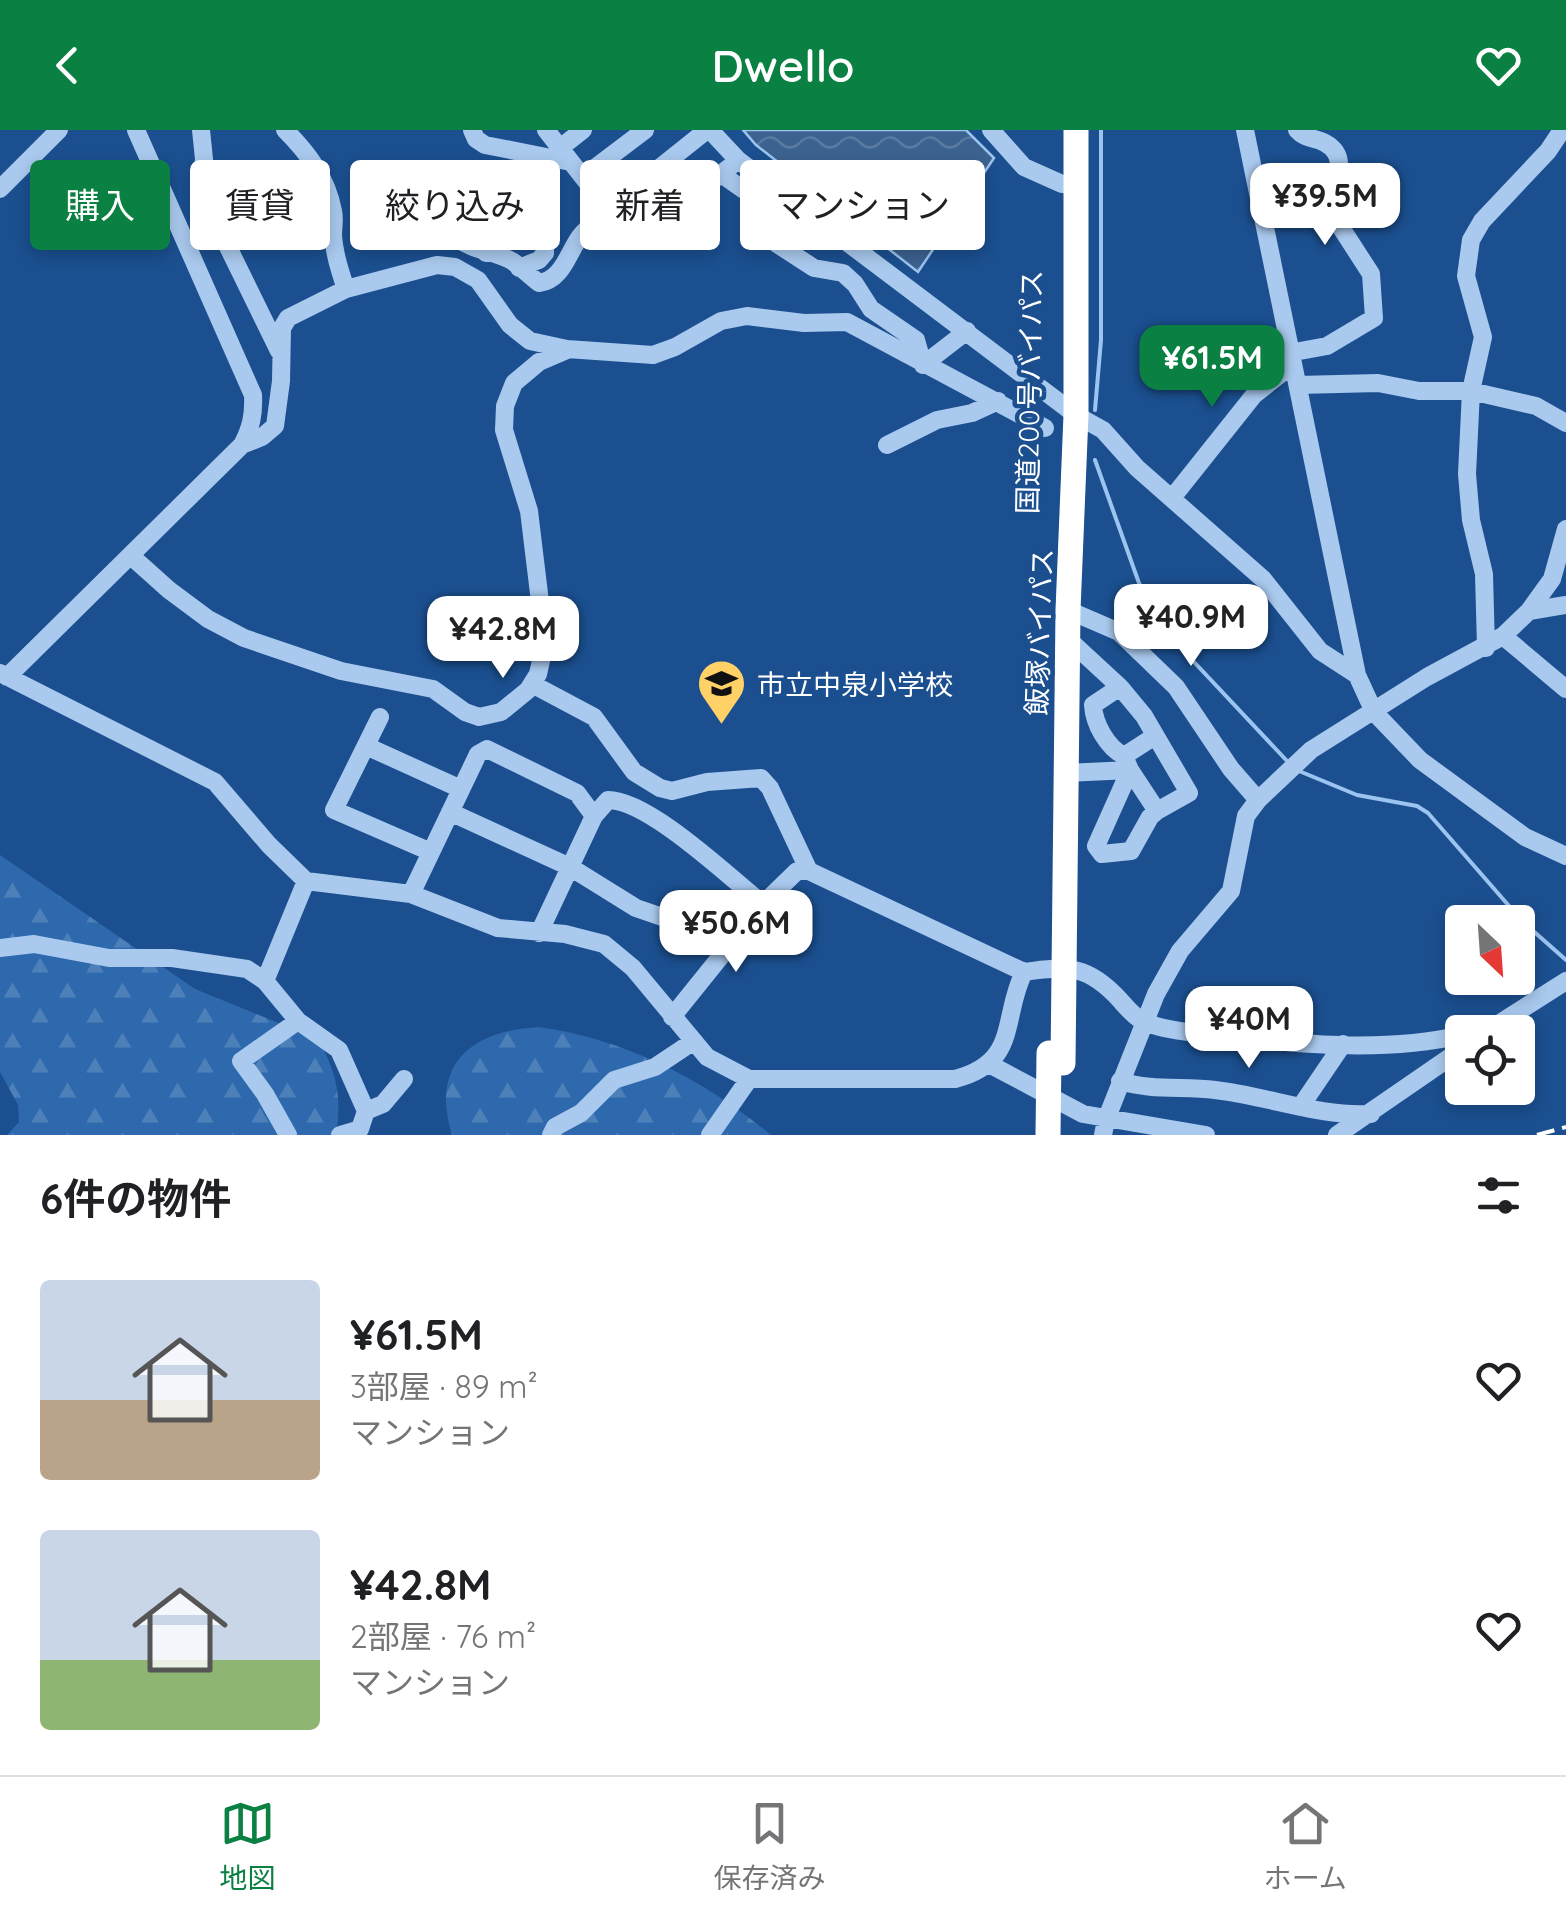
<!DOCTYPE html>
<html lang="ja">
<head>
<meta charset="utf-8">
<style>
	:root { --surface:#fff; --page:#f6f6f6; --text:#202124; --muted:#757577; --line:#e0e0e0; --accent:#0b8043 }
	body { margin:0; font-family:Quicksand,"Noto Sans JP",sans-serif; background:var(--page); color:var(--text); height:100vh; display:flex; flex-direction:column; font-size:38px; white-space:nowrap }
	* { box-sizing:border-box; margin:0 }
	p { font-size:32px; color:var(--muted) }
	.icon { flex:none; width:55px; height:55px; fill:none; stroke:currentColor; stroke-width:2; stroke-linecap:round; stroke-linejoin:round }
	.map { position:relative; height:1005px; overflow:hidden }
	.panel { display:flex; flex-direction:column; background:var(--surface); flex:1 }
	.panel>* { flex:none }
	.top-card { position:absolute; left:30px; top:30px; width:1000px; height:90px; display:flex; gap:20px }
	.needle { width:65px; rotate:155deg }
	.tools { position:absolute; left:1445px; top:775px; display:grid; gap:20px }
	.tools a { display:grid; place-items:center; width:90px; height:90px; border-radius:10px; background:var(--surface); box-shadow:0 5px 15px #0003; font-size:50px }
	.price { position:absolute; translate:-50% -85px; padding:0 22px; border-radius:20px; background:#fff; color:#222; font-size:32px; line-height:65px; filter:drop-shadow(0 2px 5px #0008) }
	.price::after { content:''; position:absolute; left:50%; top:60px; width:30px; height:22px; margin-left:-15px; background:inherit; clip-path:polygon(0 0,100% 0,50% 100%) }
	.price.selected { background:var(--accent); color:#fff }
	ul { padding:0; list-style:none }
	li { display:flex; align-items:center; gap:30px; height:250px; padding:0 40px }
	li span { display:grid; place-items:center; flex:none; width:280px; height:200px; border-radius:10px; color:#555 }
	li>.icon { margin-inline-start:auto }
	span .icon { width:120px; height:120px; fill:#fffc; stroke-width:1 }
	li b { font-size:42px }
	h2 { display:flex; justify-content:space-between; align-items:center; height:120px; padding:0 40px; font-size:42px }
	.tag { padding:0 35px; border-radius:10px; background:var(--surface); box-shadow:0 5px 15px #0003; font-size:35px; line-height:90px }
	.tag.selected { background:var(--accent); color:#fff }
	header { display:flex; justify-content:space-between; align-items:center; height:130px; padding:0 40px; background:var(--accent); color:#fff; font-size:45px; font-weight:600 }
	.dock { display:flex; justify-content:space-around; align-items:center; height:140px; border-top:2px solid var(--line); background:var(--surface); font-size:28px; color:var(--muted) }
	.dock a { display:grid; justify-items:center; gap:5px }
	.dock .selected { color:var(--accent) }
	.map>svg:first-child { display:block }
	.forest { fill:url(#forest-firs) }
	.water { fill:url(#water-waves); stroke:#9cc4f0; stroke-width:2.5 }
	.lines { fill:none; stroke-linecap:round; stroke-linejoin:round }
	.stream { stroke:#9cc4f0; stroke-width:4 }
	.minor { stroke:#a9c9ee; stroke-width:18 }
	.highway { stroke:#fff; stroke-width:25 }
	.rail { stroke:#fff; stroke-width:4; stroke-dasharray:18 8; stroke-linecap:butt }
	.highway-bridge { stroke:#fff; stroke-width:25 }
	.labels { text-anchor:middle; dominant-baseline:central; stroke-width:9; stroke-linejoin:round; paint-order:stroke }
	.street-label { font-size:28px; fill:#fff; stroke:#1b4f8f }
	.poi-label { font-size:28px; fill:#fff; stroke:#1b4f8f; text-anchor:start }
</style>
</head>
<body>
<header><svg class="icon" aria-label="back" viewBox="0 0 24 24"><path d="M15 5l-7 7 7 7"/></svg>Dwello<svg class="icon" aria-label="heart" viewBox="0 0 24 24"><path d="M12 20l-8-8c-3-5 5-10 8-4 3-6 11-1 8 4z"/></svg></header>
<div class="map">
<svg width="1566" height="1005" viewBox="0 0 1566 1005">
	<defs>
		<pattern id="forest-firs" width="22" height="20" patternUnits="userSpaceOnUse" patternTransform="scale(2.5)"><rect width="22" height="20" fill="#2e69ad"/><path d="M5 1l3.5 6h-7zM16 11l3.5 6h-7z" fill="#4d80b9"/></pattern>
		<pattern id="water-waves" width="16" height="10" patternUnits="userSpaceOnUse" patternTransform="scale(2.5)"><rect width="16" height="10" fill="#3c6290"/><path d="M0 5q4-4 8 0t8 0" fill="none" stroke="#597aa1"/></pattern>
	</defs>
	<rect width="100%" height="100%" fill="#1b4f8f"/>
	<path class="forest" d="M 0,725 L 195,859 L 318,909 C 337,944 342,965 336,1005 L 7,1005 L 19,992 L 18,975 L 0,942 Z
		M 539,897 C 625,909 705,950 771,1005 L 452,1005 C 430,934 471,901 539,897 Z"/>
	<path class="water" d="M 743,0 L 966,0 L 994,28 L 918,142 L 756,15 Z"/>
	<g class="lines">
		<path class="stream" d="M 1095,280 L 1101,210 L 1101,0
			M 1095,330 L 1139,453 L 1179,516 L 1288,632
			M 1299,641 L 1357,665 L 1417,676 L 1428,683 L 1523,792 L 1566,830"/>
		<path class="minor" d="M 201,0 L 204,29 L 202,49 L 208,76 L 279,221
			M 285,0 C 308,23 327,48 333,81 C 335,89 333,97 333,105 C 334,124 340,142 346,159
			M 472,0 L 476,9 L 485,15 L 571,32
			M 546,0 L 633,111 L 730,37
			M 710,0 L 738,30 L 1076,285 L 1103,300 L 1137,338 L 1263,449 L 1320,521 L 1357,545
			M 991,0 L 1024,37 L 1062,54
			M 1245,0 L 1357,545 L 1374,582 L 1420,630 L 1525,707 L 1566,726
			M 560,18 L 583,0
			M 721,44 L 751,65 L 774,112 L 814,138 L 843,143 L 855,154 L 871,179 L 916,210 L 923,235 L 967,201
			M 583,47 L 645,0
			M 0,59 L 59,0
			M 608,79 L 707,0
			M 486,123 L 490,53
			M 519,138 L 539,130 L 545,123 L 546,62 L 527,53 L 455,53 L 451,83 L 456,108 C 474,121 494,121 512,131 C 521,137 530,146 539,153 C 569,149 569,107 593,95 C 601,92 610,92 618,91
			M 1289,223 L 1327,216 L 1374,188 L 1371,144 L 1329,79 C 1331,58 1353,28 1325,13 C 1315,7 1306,10 1297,0
			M 1298,255 L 1378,253 L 1419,261 L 1471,261 L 1536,276 L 1566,293
			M 242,315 L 262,307 L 275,296 L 281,251 L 282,198 L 288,188 L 346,159 L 437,135 L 455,137 L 478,150 L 510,195 L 530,211 L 567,219 L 653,225 L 675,217 L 721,191 L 747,186 L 804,193 L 847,192 L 1045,298
			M 887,315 L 937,290 L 972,283 L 998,271
			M 1172,368 L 1254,265 L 1292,235
			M 131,426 L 169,460 L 208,489 L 244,508 L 341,541 L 433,559 L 465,582 L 479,587 L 501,582 L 528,560 L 538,544 L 545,513 L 529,381 L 504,300 L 505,276 L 514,253 L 539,232 L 567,220
			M 1068,480 L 1119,502 L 1176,557 L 1231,639 L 1258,670
			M 1529,481 L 1566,475
			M 1503,506 L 1566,559
			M 1486,518 L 1484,444 L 1471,390 L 1467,344 L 1471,261 L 1483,207 L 1466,146 L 1471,110 L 1482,91 L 1548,21 L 1562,0
			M 0,543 L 215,652 L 269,715 L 306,751 L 411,764 L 498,798 L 565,804 L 604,814 L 633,838 L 707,927 L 749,949 L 955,949 C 1020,932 1001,888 1024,842 C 1069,835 1089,836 1120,870 C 1129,880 1137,890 1150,894 C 1176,903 1205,903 1233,907 C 1309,915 1388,922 1462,905
			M 7,547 L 242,315 C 251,298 254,285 253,265 L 136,0
			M 532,554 L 594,587 L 634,642 L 660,658 L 672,661 L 707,652 L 761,648 L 770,658 L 809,741
			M 1120,557 L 1093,575 C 1094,594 1107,617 1124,626
			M 380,587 L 334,680 L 431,722
			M 1155,606 L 1124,626 L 1130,640 L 1096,716 L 1102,724 L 1131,721 L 1150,687 L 1157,681
			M 366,616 L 461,659
			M 1066,643 L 1130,640 L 1157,681 L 1189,663 L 1144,586 L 1120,557 L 1068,509
			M 450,682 L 570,737 L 636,778 L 668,789 L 726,819
			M 411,764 L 478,624 L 487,619 L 577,663 L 594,686
			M 539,803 L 594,686 L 608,670 C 649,670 729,747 763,774
			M 0,818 L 34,814 L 109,828 L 172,828 L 247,839 L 265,851 L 298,891 L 339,920 L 366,981
			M 265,851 L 306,751
			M 672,887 L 763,774 L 797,741 L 809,741 L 1024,842
			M 1486,902 L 1566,851
			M 989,934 L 1083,984 L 1206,1005
			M 1120,951 C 1152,961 1183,956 1215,960 C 1268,966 1318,987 1371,984
			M 1301,976 L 1343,914
			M 288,1005 L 265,964 L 241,931 L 298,891
			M 340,1005 L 360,999 L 366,981 L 383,974 L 404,949
			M 551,1005 L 555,997 L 581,983 L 614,950 L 655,937 L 694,911
			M 710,1005 L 749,949
			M 1103,1005 L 1106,990 L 1156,864 L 1180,821 L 1231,761 L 1246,686 L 1258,670 L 1311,620 L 1427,547 L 1503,506 L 1529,481 L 1552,449 L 1566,399
			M 1337,1005 L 1462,919"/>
		<path class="highway" d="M 1063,933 L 1068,480 L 1076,285 L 1076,0"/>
		<path class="rail" d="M 1537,1005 L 1566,997"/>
		<path class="highway-bridge" d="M 1048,1005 L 1049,923"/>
	</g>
	<defs>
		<symbol id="school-pin" viewBox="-11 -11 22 30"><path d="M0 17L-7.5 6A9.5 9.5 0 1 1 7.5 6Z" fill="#ffd166" stroke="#1b4f8f"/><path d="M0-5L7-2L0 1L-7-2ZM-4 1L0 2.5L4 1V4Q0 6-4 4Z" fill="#111"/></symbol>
	</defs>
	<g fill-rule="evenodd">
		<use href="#school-pin" x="694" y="526" width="55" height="75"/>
	</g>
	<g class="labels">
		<g class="street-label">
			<text transform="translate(1029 262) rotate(-89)">国道200号バイパス</text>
			<text transform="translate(1039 502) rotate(-88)">飯塚バイパス</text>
		</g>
		<g class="poi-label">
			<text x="757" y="554">市立中泉小学校</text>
		</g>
	</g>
</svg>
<div class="tools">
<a><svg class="needle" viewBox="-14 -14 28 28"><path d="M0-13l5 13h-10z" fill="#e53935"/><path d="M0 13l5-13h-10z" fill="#757577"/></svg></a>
<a><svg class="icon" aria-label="locate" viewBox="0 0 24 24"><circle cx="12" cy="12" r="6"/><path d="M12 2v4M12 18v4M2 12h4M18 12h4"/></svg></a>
</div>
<b class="price" style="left:1325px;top:118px">¥39.5M</b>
<b class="price selected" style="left:1212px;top:280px">¥61.5M</b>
<b class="price" style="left:1191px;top:539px">¥40.9M</b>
<b class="price" style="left:503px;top:551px">¥42.8M</b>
<b class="price" style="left:736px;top:845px">¥50.6M</b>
<b class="price" style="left:1249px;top:941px">¥40M</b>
<div class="top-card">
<a class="tag selected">購入</a>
<a class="tag">賃貸</a>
<a class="tag">絞り込み</a>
<a class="tag">新着</a>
<a class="tag">マンション</a>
</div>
</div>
<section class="panel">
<h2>6件の物件<svg class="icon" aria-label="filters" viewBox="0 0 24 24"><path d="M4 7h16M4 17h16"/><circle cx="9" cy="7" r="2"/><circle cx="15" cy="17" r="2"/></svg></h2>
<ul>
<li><span style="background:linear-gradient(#c9d6e8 60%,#b9a48a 0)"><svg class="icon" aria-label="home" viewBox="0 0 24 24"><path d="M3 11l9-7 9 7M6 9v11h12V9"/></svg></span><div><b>¥61.5M</b><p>3部屋 · 89 m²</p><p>マンション</p></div><svg class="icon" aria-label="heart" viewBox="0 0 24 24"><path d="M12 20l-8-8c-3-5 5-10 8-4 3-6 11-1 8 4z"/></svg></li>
<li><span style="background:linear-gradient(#c9d6e8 65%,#8fb573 0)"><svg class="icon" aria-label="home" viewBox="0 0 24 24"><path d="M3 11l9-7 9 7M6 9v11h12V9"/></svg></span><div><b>¥42.8M</b><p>2部屋 · 76 m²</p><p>マンション</p></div><svg class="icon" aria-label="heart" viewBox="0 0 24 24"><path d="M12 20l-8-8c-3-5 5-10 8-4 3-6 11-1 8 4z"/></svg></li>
</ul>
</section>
<nav class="dock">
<a class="selected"><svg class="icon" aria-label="map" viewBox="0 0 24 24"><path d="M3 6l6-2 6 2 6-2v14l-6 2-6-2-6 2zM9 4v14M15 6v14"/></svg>地図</a>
<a><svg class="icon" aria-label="saved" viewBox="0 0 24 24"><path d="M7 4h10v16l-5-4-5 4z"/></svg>保存済み</a>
<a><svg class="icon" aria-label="home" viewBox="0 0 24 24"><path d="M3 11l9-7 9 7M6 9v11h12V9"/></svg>ホーム</a>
</nav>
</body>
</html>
